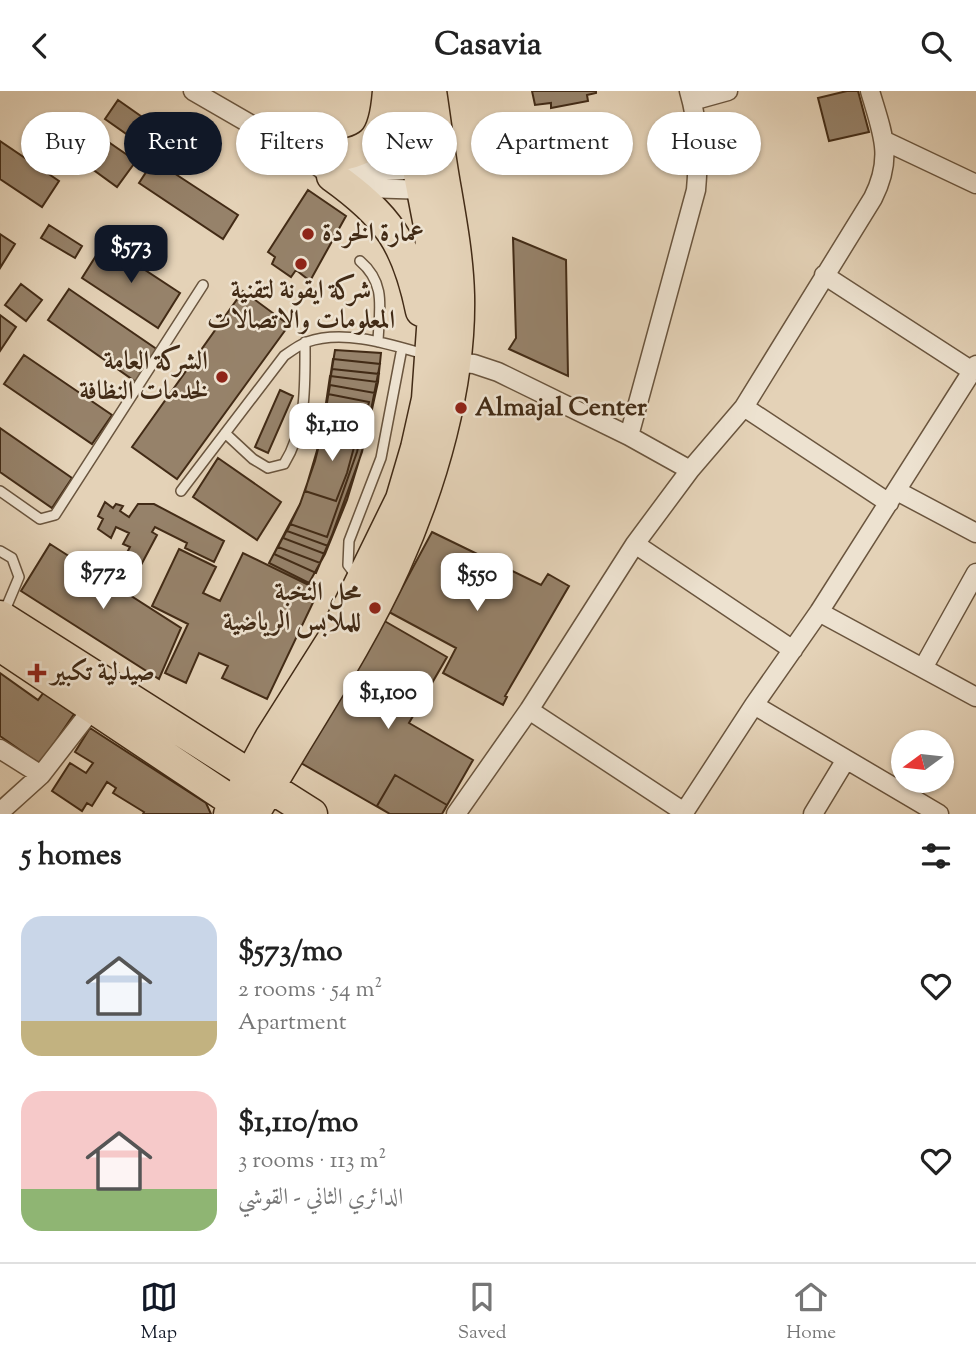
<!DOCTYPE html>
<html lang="en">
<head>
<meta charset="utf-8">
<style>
	:root { --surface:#fff; --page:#f6f6f6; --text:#222; --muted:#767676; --line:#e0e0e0; --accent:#111827 }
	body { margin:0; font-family:"Sorts Mill Goudy",Amiri,serif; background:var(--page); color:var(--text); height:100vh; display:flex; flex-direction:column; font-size:26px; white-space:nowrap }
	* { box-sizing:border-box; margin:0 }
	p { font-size:23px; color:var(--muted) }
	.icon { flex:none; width:38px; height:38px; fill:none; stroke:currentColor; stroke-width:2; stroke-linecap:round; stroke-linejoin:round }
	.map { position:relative; height:723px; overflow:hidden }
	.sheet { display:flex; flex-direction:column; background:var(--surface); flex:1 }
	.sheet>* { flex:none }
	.hud { position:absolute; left:21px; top:21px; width:934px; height:63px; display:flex; gap:14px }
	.needle { width:46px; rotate:255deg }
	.fabs { position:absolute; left:891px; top:639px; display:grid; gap:14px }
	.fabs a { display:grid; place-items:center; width:63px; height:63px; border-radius:50%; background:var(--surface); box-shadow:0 2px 5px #0004; font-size:35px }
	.price { position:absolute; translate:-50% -60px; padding:0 16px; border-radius:14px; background:#fff; color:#222; font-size:23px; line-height:46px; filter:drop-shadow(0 2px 4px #0008) }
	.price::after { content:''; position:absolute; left:50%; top:42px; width:21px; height:16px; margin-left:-10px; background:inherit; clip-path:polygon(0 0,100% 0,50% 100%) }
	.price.current { background:var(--accent); color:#fff }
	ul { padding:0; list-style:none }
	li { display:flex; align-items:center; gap:21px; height:175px; padding:0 21px }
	li span { display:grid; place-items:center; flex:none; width:196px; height:140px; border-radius:21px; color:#555 }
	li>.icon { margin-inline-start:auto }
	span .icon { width:84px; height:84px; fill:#fffc; stroke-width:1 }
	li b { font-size:30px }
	h2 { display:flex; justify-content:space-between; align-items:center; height:84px; padding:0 21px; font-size:30px }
	.pill { padding:0 24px; border-radius:32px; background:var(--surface); box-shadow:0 2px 5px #0004; font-size:24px; line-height:63px }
	.pill.current { background:var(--accent); color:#fff }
	header { display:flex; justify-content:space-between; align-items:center; height:91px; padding:0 21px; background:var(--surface); font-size:32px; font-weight:700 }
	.menu { display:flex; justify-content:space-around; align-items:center; height:98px; border-top:2px solid var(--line); background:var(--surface); font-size:19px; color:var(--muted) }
	.menu a { display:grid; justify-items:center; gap:4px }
	.menu .current { color:var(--accent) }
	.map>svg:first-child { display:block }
	.building { fill:#96826a; stroke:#422b16; stroke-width:2 }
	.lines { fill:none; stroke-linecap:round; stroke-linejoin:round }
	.service-casing { stroke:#6a553e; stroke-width:12 }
	.minor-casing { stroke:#6a553e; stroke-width:21 }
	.primary-casing { stroke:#422b16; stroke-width:33 }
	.service { stroke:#ede2d0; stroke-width:9 }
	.minor { stroke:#ede2d0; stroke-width:18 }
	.primary { stroke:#e4d2b7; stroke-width:30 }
	.poi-dot { fill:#8f2418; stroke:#ede2d0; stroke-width:2.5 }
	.labels { text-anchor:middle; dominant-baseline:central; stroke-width:5; stroke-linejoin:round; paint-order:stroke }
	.poi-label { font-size:26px; font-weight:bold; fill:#422b16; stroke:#ede2d0; text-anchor:start }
</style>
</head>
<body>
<header><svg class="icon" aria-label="back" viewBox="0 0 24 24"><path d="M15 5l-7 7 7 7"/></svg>Casavia<svg class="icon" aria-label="search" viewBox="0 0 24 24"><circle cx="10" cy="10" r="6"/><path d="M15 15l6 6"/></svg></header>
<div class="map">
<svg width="976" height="723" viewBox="0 0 976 723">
	<rect width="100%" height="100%" fill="#e4d2b7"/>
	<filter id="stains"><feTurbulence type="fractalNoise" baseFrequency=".00286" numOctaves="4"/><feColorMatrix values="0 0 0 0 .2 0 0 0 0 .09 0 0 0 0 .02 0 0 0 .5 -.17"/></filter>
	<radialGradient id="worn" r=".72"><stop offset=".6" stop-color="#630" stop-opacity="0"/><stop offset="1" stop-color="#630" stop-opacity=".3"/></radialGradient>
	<path class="building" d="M 532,0 L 596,0 L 596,2 L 587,4 L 588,10 L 551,17 L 551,12 L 535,14 Z
		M 847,0 L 858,0 L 869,41 L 829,50 L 818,7 Z
		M 118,9 L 165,42 L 152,61 L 105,28 Z
		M 91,39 L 136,70 L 117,96 L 73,64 Z
		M 0,50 L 59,90 L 42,116 L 0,88 Z
		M 154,69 L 238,124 L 223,148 L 139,92 Z
		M 308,99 L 346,125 L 310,190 L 296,179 L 291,186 L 272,173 L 275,166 L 268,161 Z
		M 49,134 L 82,155 L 75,167 L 41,147 Z
		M 0,143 L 15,153 L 0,177 Z
		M 513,147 L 566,169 L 568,285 L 509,258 L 516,247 Z
		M 104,152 L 180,202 L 158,237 L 82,187 Z
		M 21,193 L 42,209 L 26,230 L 5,214 Z
		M 69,198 L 158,259 L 136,291 L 48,229 Z
		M 243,200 L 289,234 L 177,388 L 132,356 Z
		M 0,224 L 16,236 L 0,260 Z
		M 335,259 L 381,262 L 378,291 L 365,350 L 347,409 L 325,463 L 309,492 L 269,472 L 300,413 L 315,370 L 321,346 Z
		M 24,264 L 112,324 L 92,353 L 4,293 Z
		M 333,268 L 380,273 L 365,350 L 347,409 L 316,482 L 274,463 L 300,413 L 315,370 L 321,346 Z
		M 332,278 L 379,283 L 365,350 L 347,409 L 320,472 L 278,456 L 300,413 L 315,370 L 321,346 Z
		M 330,285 L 378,291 L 365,350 L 347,409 L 325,463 L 283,447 L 300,413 L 315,370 L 321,346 Z
		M 330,294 L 375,302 L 362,361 L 328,455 L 287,440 L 300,413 L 315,370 L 321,346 Z
		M 280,299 L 293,305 L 268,362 L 255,356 Z
		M 328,303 L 369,311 L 357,361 L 327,446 L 290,433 L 300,413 L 315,370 Z
		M 325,318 L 362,327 L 347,382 L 336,410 L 305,400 L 321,346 Z
		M 0,337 L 72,387 L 52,417 L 0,381 Z
		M 218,367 L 281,411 L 257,449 L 193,406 Z
		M 105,411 L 113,417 L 116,413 L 123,415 L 120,420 L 129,426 L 138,413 L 154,413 L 224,450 L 214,471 L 185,457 L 187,452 L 155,436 L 152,441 L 157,444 L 141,474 L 135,468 L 133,472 L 124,467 L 130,456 L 123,453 L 129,442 L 116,436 L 111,447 L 98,438 L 103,428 L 98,425 Z
		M 432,441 L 541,494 L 548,483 L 569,495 L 505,605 L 507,606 L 503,614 L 443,582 L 456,557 L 389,521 Z
		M 50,453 L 181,537 L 159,588 L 21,500 Z
		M 179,458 L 216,476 L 203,502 L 220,510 L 243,462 L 319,499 L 267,608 L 222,587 L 228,575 L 199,562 L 186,592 L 165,582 L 188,533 L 152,515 Z
		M 381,528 L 447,566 L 409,632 L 473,669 L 442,723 L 390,723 L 299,671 Z
		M 0,582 L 38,609 L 44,601 L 74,623 L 40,673 L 0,645 Z
		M 90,637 L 206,712 L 211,723 L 143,723 L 144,721 L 113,702 L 116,697 L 107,691 L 92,715 L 87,712 L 82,720 L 52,700 L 70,672 L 86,682 L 93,672 L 75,661 Z
		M 395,684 L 447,714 L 442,723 L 390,723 L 377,715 Z"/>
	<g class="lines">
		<defs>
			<path id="service" d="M 360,170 C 387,193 379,219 378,251
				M 225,342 L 253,368 L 268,377 L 284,373 C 307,336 305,293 305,251
				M 0,400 L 40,428 L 55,424 L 203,194
				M 181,400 L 284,265 C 291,260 299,254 307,251 C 343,238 389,253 424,263
				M 0,460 L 12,467 L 19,486 L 3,524
				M 357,486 L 348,474 L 349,450 L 381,367 L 402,257"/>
			<path id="minor" d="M 193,0 L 302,63 L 324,80
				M 692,10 L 728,0
				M 885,50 L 976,93
				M 329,70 C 358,82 396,82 426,76
				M 349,93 L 364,97 L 429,99
				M 824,184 L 972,280
				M 449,271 L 474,273 L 498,281 L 629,345 L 690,379
				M 744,316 L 889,412
				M 629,345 L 696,99 C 699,64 699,34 689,0
				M 897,400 L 976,442
				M 635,453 L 793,559
				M 819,521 L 976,606
				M 923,577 L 976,482
				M 754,614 L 939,723
				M 529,619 L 684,721
				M 0,658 L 41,684
				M 0,721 L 41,684 L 93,617
				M 456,723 L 529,619 L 635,453 L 690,379 L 744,316 L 873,107 C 894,66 882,41 870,0
				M 683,723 L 754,614 L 819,521 L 976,274
				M 813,723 L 845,670"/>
			<path id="primary" d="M 320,67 C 372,61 384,53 388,0
				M 332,85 C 388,125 407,152 421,220
				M 0,525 L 312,723
				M 0,555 L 250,722
				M 229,723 L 270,647 L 332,549 L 401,408 L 416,357 L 427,308 L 434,210 L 430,140 L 418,78 L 406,0
				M 254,723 C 300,641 357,560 395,475 C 432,393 461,294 459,204 C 458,168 452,134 446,99 C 440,66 436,33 431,0"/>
		</defs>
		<use href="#service" class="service-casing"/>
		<use href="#minor" class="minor-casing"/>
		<use href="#primary" class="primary-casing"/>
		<use href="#service" class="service"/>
		<use href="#minor" class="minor"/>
		<use href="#primary" class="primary"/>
	</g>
	<g class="poi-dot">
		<circle cx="308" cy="143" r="7"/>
		<circle cx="301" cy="173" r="7"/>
		<circle cx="222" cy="286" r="7"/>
		<circle cx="461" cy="317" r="7"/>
		<circle cx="375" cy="517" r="7"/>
		<path d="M33.5 571.5h7v7h7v7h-7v7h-7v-7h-7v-7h7z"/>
	</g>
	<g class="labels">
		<g class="poi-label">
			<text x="322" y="143">عمارة الخردة</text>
			<text x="301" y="200" text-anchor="middle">شركة ايقونة لتقنية<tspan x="301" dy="30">المعلومات والاتصالات</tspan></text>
			<text x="208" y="271" text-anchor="end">الشركة العامة<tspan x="208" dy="30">لخدمات النظافة</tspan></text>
			<text x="475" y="317">Almajal Center</text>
			<text x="361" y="502" text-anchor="end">محل النخبة<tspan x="361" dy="30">للملابس الرياضية</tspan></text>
			<text x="51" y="582">صيدلية تكبير</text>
		</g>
	</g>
	<rect width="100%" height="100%" filter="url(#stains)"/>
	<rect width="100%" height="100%" fill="url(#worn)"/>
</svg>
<div class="fabs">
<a><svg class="needle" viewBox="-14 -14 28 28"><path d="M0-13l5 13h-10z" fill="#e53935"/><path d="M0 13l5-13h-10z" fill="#767676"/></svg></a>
</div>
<b class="price current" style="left:131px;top:194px">$573</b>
<b class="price" style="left:332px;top:372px">$1,110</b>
<b class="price" style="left:103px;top:520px">$772</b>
<b class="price" style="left:477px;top:522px">$550</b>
<b class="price" style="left:388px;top:640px">$1,100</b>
<div class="hud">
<a class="pill">Buy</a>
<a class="pill current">Rent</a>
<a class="pill">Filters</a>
<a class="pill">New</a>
<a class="pill">Apartment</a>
<a class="pill">House</a>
</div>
</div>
<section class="sheet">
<h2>5 homes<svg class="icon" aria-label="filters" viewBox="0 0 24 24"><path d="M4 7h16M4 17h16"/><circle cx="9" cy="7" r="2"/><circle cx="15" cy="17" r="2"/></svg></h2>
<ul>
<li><span style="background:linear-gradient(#c9d6e8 75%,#c2b280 0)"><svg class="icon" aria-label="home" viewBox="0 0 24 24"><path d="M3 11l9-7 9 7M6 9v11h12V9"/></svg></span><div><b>$573/mo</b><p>2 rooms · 54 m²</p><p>Apartment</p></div><svg class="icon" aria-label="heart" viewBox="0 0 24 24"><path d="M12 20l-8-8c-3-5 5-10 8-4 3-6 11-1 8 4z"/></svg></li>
<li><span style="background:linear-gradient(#f6c9c9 70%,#8fb573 0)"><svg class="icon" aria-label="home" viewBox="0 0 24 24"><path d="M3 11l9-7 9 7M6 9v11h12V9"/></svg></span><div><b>$1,110/mo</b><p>3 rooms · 113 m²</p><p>الدائري الثاني - القوشي</p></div><svg class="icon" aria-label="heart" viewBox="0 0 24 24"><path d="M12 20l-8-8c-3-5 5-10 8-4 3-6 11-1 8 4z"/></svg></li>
</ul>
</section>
<nav class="menu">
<a class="current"><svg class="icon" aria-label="map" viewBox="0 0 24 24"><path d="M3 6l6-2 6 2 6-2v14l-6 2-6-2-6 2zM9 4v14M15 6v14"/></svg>Map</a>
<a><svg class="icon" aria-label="saved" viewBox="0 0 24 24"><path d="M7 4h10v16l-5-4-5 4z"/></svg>Saved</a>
<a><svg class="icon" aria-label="home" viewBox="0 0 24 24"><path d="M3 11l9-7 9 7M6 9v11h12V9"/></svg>Home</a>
</nav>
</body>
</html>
